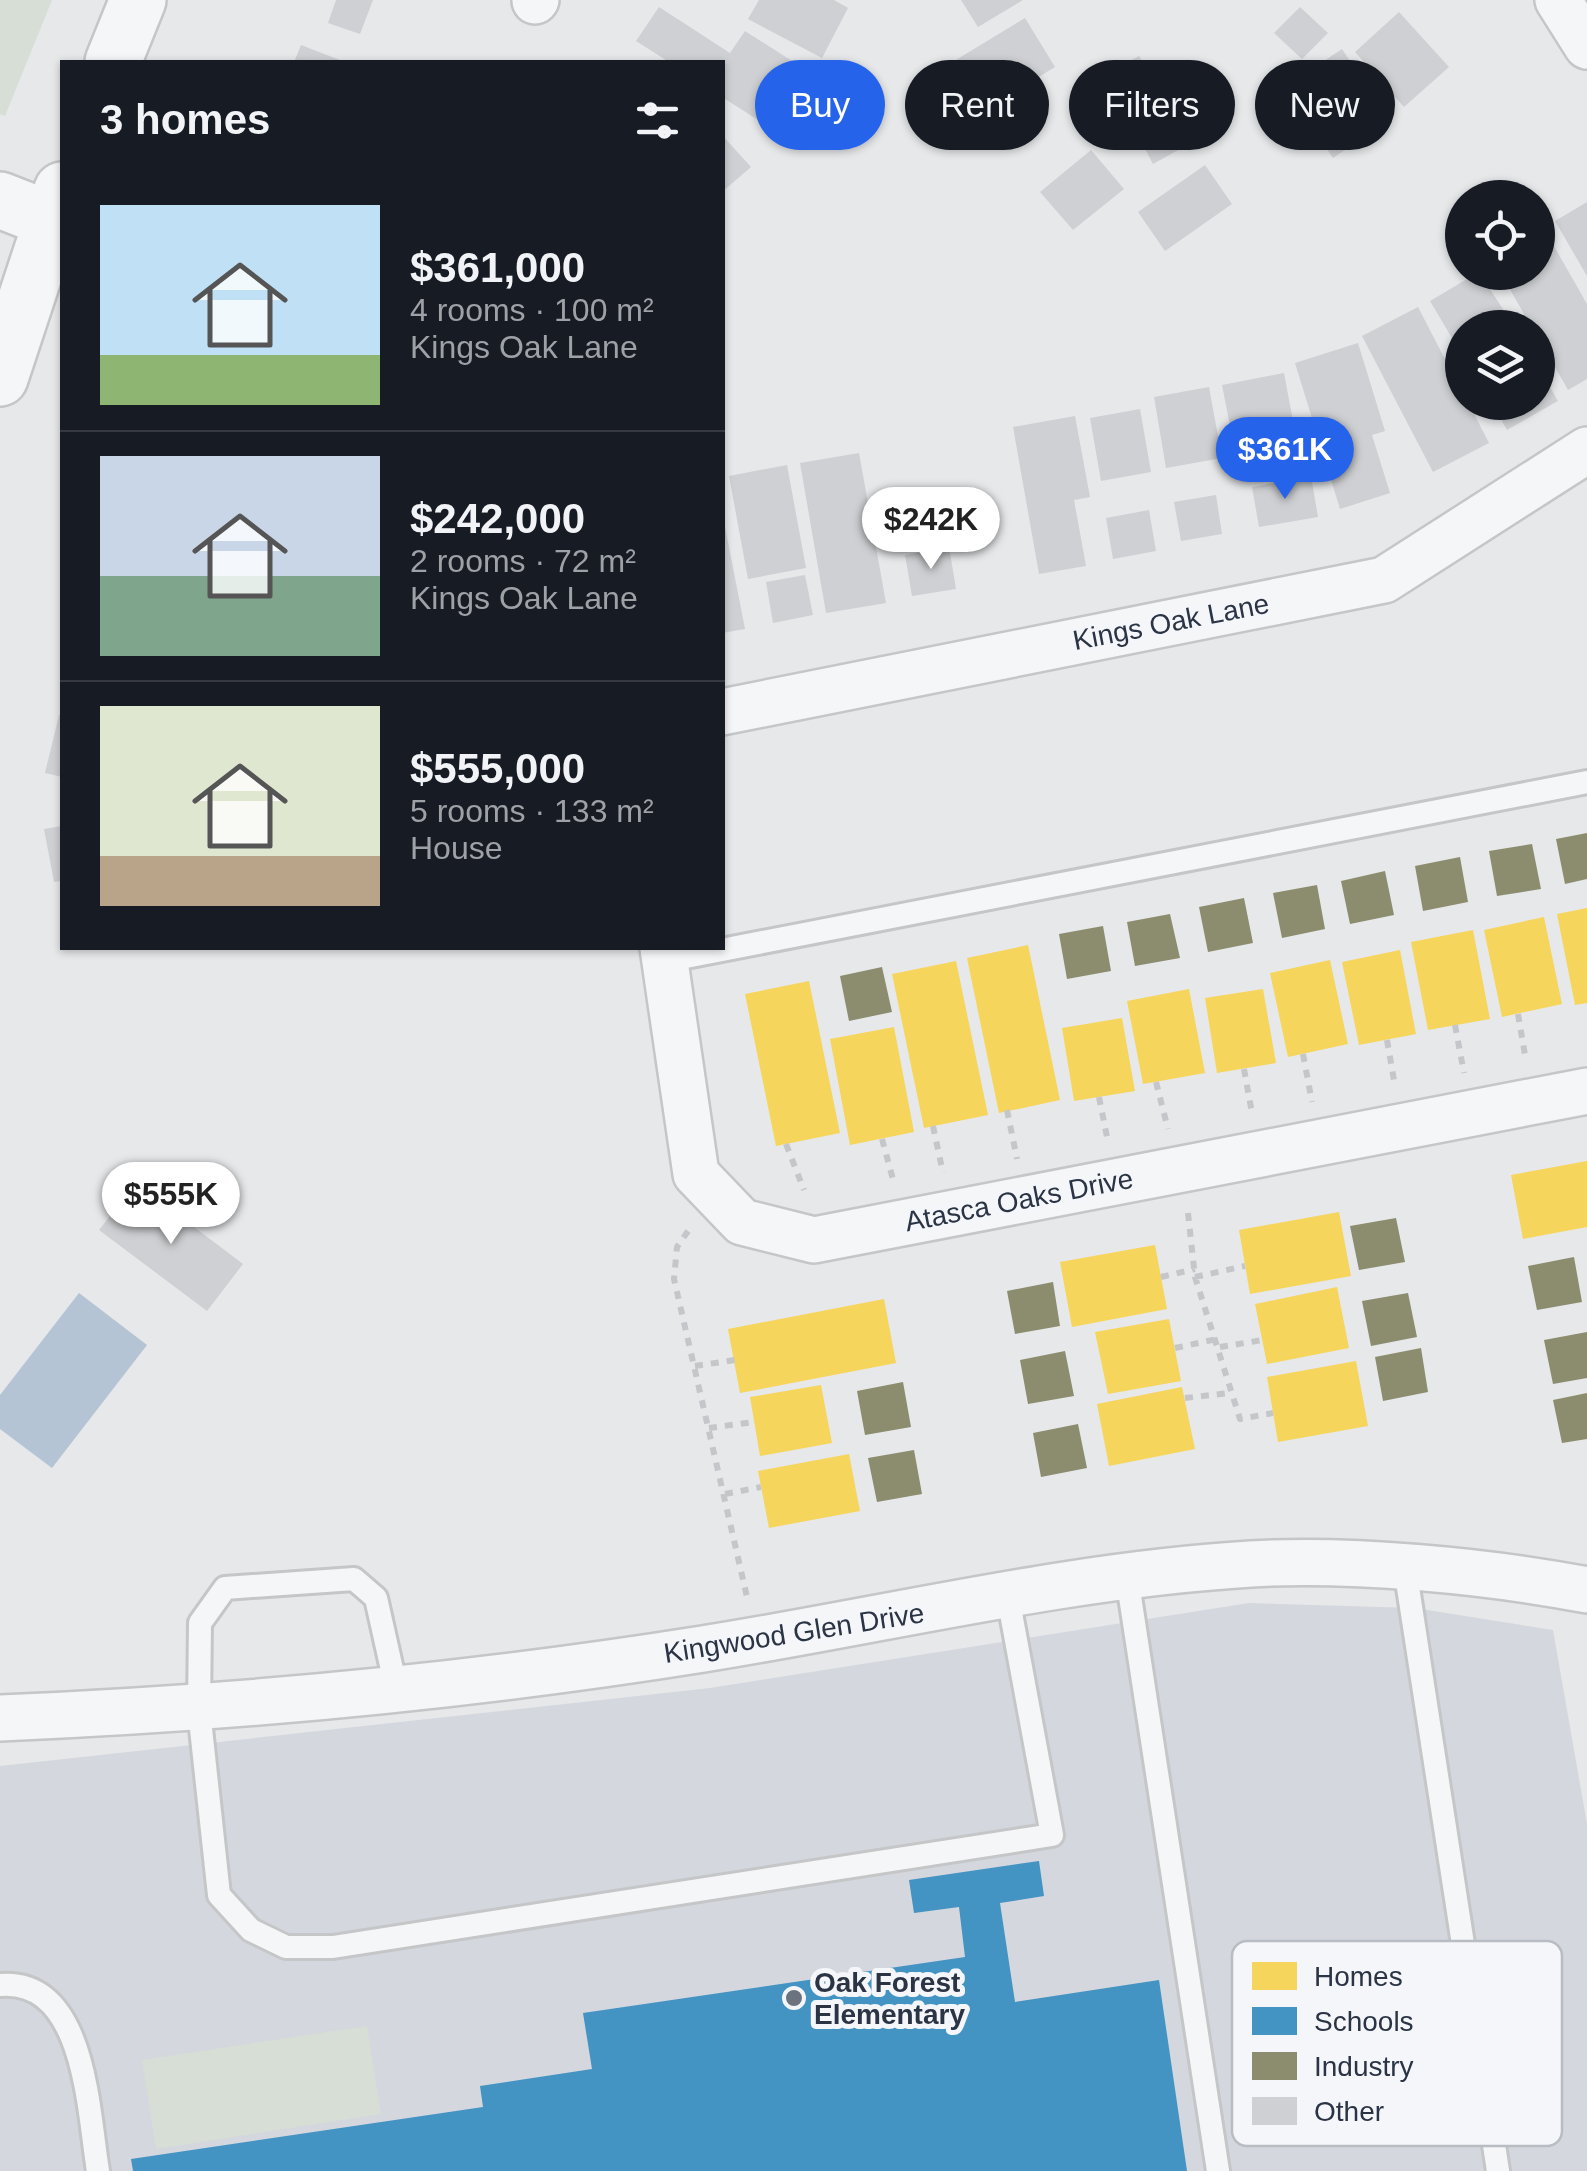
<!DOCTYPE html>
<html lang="en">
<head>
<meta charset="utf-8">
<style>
	:root { --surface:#171b24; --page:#242831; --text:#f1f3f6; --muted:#9ea1a6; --line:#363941; --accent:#2563eb }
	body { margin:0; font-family:Arial,sans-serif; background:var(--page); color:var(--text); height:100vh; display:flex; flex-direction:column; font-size:38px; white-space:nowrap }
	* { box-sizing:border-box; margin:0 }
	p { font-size:32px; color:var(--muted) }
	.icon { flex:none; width:55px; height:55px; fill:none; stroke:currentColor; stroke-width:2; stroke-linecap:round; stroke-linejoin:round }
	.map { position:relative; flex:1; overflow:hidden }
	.panel { position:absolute; left:60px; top:60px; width:665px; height:890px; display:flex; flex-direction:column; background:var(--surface); border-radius:0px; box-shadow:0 2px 8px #0004 }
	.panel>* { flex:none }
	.top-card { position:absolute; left:755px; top:60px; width:680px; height:90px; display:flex; gap:20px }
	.buttons { position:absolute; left:1445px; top:180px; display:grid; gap:20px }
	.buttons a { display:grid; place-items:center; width:110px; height:110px; border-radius:50%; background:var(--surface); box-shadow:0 2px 8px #0004; font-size:50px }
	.price { position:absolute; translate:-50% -85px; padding:0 22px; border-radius:35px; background:#fff; color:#222; font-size:32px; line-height:65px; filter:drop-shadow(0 2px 5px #0008) }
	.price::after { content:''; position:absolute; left:50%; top:60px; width:30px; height:22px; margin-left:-15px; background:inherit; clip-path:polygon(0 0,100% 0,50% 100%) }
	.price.selected { background:var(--accent); color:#fff }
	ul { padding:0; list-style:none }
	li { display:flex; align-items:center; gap:30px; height:250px; padding:0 40px }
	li+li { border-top:2px solid var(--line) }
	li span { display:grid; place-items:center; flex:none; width:280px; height:200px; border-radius:0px; color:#555 }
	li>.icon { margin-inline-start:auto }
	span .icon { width:120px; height:120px; fill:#fffc; stroke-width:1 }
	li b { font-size:42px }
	h2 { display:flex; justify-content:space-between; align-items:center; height:120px; padding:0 40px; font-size:42px }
	.chip { padding:0 35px; border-radius:45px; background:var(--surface); box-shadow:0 2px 8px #0004; font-size:35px; line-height:90px }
	.chip.selected { background:var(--accent); color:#fff }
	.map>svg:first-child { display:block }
	.built { fill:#d4d7dd }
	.green { fill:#d6ded6 }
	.water { fill:#b4c4d5 }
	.homes { fill:#f6d55c }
	.schools { fill:#4393c3 }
	.industry { fill:#8c8c6e }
	.building { fill:#ced0d3 }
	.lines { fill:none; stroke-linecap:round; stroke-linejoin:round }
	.service-casing { stroke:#c4c6c8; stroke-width:28 }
	.minor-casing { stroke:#c4c6c8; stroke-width:50 }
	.tertiary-casing { stroke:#c4c6c8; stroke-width:60 }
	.path { stroke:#c5c6ca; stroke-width:6; stroke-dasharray:8 8; stroke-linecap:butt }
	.service { stroke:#f5f6f7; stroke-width:22 }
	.minor { stroke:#f5f6f7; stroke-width:45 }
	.tertiary { stroke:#f5f6f7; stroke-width:55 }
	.poi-dot { fill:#6c737f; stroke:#f4f6f9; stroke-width:4 }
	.labels { text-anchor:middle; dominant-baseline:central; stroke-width:10; stroke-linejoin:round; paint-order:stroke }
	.street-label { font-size:28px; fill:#2b3445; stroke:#f4f6f9 }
	.poi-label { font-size:28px; font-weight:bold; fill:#2b3445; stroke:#f4f6f9; text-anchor:start }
	.key { fill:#f4f6f9; stroke:#b8bcc3; stroke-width:2.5 }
	.key-label { font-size:28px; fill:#2b3445 }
</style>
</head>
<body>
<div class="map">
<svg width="1587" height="2171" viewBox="0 0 1587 2171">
	<rect width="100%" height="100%" fill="#e6e8ea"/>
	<path class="built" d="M 1249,1603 L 1415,1608 L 1553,1630 L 1587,1824 L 1587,2171 L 0,2171 L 0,1766 L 710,1688 Z"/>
	<path class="green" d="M 0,0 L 52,0 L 5,116 L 0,114 Z
		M 367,2026 L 381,2114 L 156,2149 L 142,2060 Z"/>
	<path class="water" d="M 79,1293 L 147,1345 L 52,1468 L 0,1429 L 0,1395 Z"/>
	<path class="homes" d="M 1587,908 L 1587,1003 L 1575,1005 L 1557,914 Z
		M 1544,917 L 1562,1004 L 1502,1017 L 1484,930 Z
		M 1473,930 L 1490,1019 L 1428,1030 L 1411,942 Z
		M 1028,945 L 1060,1100 L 999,1113 L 967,958 Z
		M 1400,950 L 1416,1034 L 1359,1045 L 1342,962 Z
		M 1330,960 L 1348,1044 L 1288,1057 L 1270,973 Z
		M 956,961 L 988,1115 L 924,1128 L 892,974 Z
		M 809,981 L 840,1133 L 776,1146 L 745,994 Z
		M 1189,989 L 1205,1073 L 1143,1084 L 1127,1001 Z
		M 1263,989 L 1276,1063 L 1217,1073 L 1205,998 Z
		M 1122,1018 L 1135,1091 L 1074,1101 L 1062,1028 Z
		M 894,1027 L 914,1132 L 850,1145 L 830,1039 Z
		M 1587,1161 L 1587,1227 L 1523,1239 L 1511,1175 Z
		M 1339,1212 L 1351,1276 L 1250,1294 L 1239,1230 Z
		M 1155,1245 L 1167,1309 L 1072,1327 L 1060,1262 Z
		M 1337,1287 L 1349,1348 L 1267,1364 L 1255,1304 Z
		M 884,1299 L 896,1363 L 740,1393 L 728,1329 Z
		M 1169,1319 L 1181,1381 L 1108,1394 L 1095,1332 Z
		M 1356,1361 L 1368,1426 L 1278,1442 L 1267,1377 Z
		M 821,1385 L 832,1443 L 760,1456 L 750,1397 Z
		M 1182,1387 L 1195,1449 L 1109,1466 L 1097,1404 Z
		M 849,1454 L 860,1511 L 769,1528 L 758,1471 Z"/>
	<path class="schools" d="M 1039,1861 L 1044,1896 L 1000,1903 L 1015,2002 L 1159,1980 L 1187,2171 L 133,2171 L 131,2159 L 483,2107 L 480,2086 L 592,2069 L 583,2013 L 965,1957 L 959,1907 L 914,1913 L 909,1880 Z"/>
	<path class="industry" d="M 1587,833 L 1587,879 L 1565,884 L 1556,839 Z
		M 1532,844 L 1541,889 L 1497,896 L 1489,851 Z
		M 1460,857 L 1468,902 L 1423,911 L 1415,866 Z
		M 1385,871 L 1394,915 L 1350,924 L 1341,881 Z
		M 1317,885 L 1325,929 L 1282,938 L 1273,893 Z
		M 1244,898 L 1253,943 L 1208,952 L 1199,907 Z
		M 1170,914 L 1180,958 L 1135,966 L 1127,922 Z
		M 1103,926 L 1111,971 L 1067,979 L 1059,934 Z
		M 882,967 L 892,1012 L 849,1021 L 840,976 Z
		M 1396,1218 L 1405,1262 L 1359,1270 L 1350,1226 Z
		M 1574,1257 L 1582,1302 L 1537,1310 L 1528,1266 Z
		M 1053,1282 L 1060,1326 L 1015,1334 L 1007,1291 Z
		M 1408,1293 L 1417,1337 L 1371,1346 L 1362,1301 Z
		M 1587,1332 L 1587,1378 L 1553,1384 L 1544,1340 Z
		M 1421,1348 L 1428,1392 L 1383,1401 L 1375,1357 Z
		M 1065,1351 L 1074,1396 L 1028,1404 L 1020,1360 Z
		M 903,1382 L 911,1427 L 865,1435 L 857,1391 Z
		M 1587,1393 L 1587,1439 L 1562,1443 L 1553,1400 Z
		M 1078,1424 L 1087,1468 L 1041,1477 L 1033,1433 Z
		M 914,1450 L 922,1494 L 877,1502 L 868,1458 Z"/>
	<path class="building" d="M 336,0 L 373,0 L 360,34 L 328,23 Z
		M 759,0 L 834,0 L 848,8 L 822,58 L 748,19 Z
		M 961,0 L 1023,0 L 978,27 Z
		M 659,7 L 730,53 L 745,31 L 817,77 L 780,134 L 722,97 L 722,62 L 669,62 L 636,41 Z
		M 1300,7 L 1328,33 L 1302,59 L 1274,33 Z
		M 1399,12 L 1449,67 L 1404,107 L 1355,52 Z
		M 1025,18 L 1055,67 L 981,112 L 951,63 Z
		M 301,45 L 345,62 L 294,62 Z
		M 1342,49 L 1389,120 L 1333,158 L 1285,87 Z
		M 1139,56 L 1158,90 L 1121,112 L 1101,77 Z
		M 1169,102 L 1191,143 L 1153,164 L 1131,122 Z
		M 722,135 L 751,167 L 722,192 Z
		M 1091,150 L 1124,189 L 1073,230 L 1040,192 Z
		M 1205,165 L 1232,204 L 1165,251 L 1138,212 Z
		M 1587,202 L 1587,276 L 1555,221 Z
		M 1538,218 L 1587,304 L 1587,379 L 1568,390 L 1538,337 L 1538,328 L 1532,328 L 1500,272 L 1538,272 Z
		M 1479,272 L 1515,328 L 1462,328 L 1462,355 L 1430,301 Z
		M 1418,307 L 1462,392 L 1462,402 L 1468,402 L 1489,443 L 1433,472 L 1362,336 Z
		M 1358,343 L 1385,431 L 1372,435 L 1390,493 L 1340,509 L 1295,363 Z
		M 1538,366 L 1558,401 L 1507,430 L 1491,402 L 1538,402 Z
		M 1284,373 L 1299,453 L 1238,466 L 1222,385 Z
		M 1209,387 L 1222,458 L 1166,468 L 1154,397 Z
		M 1140,409 L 1151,472 L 1101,481 L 1090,418 Z
		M 1075,416 L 1090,497 L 1074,500 L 1086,566 L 1039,574 L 1013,427 Z
		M 859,453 L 886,603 L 826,613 L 800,463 Z
		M 787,465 L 806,568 L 748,579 L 729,476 Z
		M 1311,476 L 1318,517 L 1259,527 L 1252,487 Z
		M 1216,495 L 1222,534 L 1181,541 L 1174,502 Z
		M 1149,510 L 1156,551 L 1113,559 L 1106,518 Z
		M 722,511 L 745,629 L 722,633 Z
		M 949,547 L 956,589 L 912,596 L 905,555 Z
		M 805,575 L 813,615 L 773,623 L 766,582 Z
		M 59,715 L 62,716 L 62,777 L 45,773 Z
		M 62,826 L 62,881 L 54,882 L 44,829 Z
		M 136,1183 L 243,1264 L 207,1311 L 99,1230 Z"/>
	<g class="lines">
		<defs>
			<path id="service" d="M 665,961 L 1587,782
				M 1405,1568 L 1498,2171
				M 1127,1577 L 1218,2171
				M 397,1692 L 376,1598 L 354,1579 L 225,1588 L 200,1623 L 199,1710 L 219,1895 L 251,1930 L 286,1947 L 333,1947 L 1052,1835 L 1008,1597
				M 0,1985 C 86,1978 88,2112 98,2171"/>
			<path id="minor" d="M 1558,0 L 1587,46
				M 535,1 L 536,0
				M 722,712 L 1384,580 L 1587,450
				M 663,948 L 696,1174 L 742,1222 L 814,1240 L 1587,1091
				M 0,1718 C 236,1708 470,1686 703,1649 C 885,1620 1067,1575 1251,1564 C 1351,1558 1488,1571 1587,1590"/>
			<path id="tertiary" d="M 113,62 L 138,0
				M 0,200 L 51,220
				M 0,378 L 62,190"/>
		</defs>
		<use href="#service" class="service-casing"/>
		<use href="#minor" class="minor-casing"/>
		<use href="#tertiary" class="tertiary-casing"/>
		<path class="path" d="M 1518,1014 L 1526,1061
			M 1455,1025 L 1464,1073
			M 1387,1040 L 1395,1086
			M 1303,1054 L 1312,1102
			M 1244,1069 L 1252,1113
			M 1156,1082 L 1168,1129
			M 1099,1097 L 1108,1142
			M 1007,1110 L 1017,1159
			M 933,1126 L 943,1173
			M 882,1139 L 894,1183
			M 786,1144 L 804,1190
			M 1188,1213 L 1195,1277 L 1240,1419 L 1273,1413
			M 688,1231 L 677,1247 L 674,1279 L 747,1597
			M 1161,1277 L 1195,1269
			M 1195,1277 L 1245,1266
			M 1220,1347 L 1263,1340
			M 1175,1348 L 1217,1339
			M 695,1366 L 735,1360
			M 1185,1398 L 1230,1393
			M 709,1428 L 754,1422
			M 725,1494 L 761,1487"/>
		<use href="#service" class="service"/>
		<use href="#minor" class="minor"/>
		<use href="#tertiary" class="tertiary"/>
	</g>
	<circle class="poi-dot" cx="794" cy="1998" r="10"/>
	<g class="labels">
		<g class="street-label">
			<text transform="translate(1171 622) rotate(-11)">Kings Oak Lane</text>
			<text transform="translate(1019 1200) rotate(-11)">Atasca Oaks Drive</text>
			<text transform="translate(794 1633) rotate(-9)">Kingwood Glen Drive</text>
		</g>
		<g class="poi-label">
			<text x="814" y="1982">Oak Forest<tspan x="814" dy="32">Elementary</tspan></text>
		</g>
	</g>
	<rect x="1232" y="1941" width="330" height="205" rx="15" class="key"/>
	<rect x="1252" y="1962" width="45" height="28" fill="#f6d55c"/>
	<rect x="1252" y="2007" width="45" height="28" fill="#4393c3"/>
	<rect x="1252" y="2052" width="45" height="28" fill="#8c8c6e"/>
	<rect x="1252" y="2097" width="45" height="28" fill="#ced0d3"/>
	<g class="key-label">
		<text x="1314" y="1986">Homes</text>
		<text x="1314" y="2031">Schools</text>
		<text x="1314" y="2076">Industry</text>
		<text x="1314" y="2121">Other</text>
	</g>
</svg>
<div class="buttons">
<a><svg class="icon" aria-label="locate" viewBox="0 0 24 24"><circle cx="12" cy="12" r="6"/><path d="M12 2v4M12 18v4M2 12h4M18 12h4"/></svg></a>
<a><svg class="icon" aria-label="layers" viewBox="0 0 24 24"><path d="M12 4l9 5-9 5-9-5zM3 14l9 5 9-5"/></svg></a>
</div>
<b class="price selected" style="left:1285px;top:502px">$361K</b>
<b class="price" style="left:931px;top:572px">$242K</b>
<b class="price" style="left:171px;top:1247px">$555K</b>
<div class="top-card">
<a class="chip selected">Buy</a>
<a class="chip">Rent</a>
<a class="chip">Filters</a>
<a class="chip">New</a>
</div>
<section class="panel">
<h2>3 homes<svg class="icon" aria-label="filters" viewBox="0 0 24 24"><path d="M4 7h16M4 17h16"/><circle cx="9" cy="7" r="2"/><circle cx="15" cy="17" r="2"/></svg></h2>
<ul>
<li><span style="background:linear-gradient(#bfe0f5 75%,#8fb573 0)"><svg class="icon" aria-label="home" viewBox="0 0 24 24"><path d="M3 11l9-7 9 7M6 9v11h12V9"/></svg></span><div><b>$361,000</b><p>4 rooms · 100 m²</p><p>Kings Oak Lane</p></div></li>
<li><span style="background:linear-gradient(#c9d6e8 60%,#7fa58c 0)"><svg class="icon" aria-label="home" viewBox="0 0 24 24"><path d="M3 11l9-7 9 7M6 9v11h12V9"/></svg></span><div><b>$242,000</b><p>2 rooms · 72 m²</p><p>Kings Oak Lane</p></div></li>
<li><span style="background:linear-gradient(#dfe7d0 75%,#b9a48a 0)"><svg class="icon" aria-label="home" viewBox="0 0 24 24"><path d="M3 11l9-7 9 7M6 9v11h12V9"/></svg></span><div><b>$555,000</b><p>5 rooms · 133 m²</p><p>House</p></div></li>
</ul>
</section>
</div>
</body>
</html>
